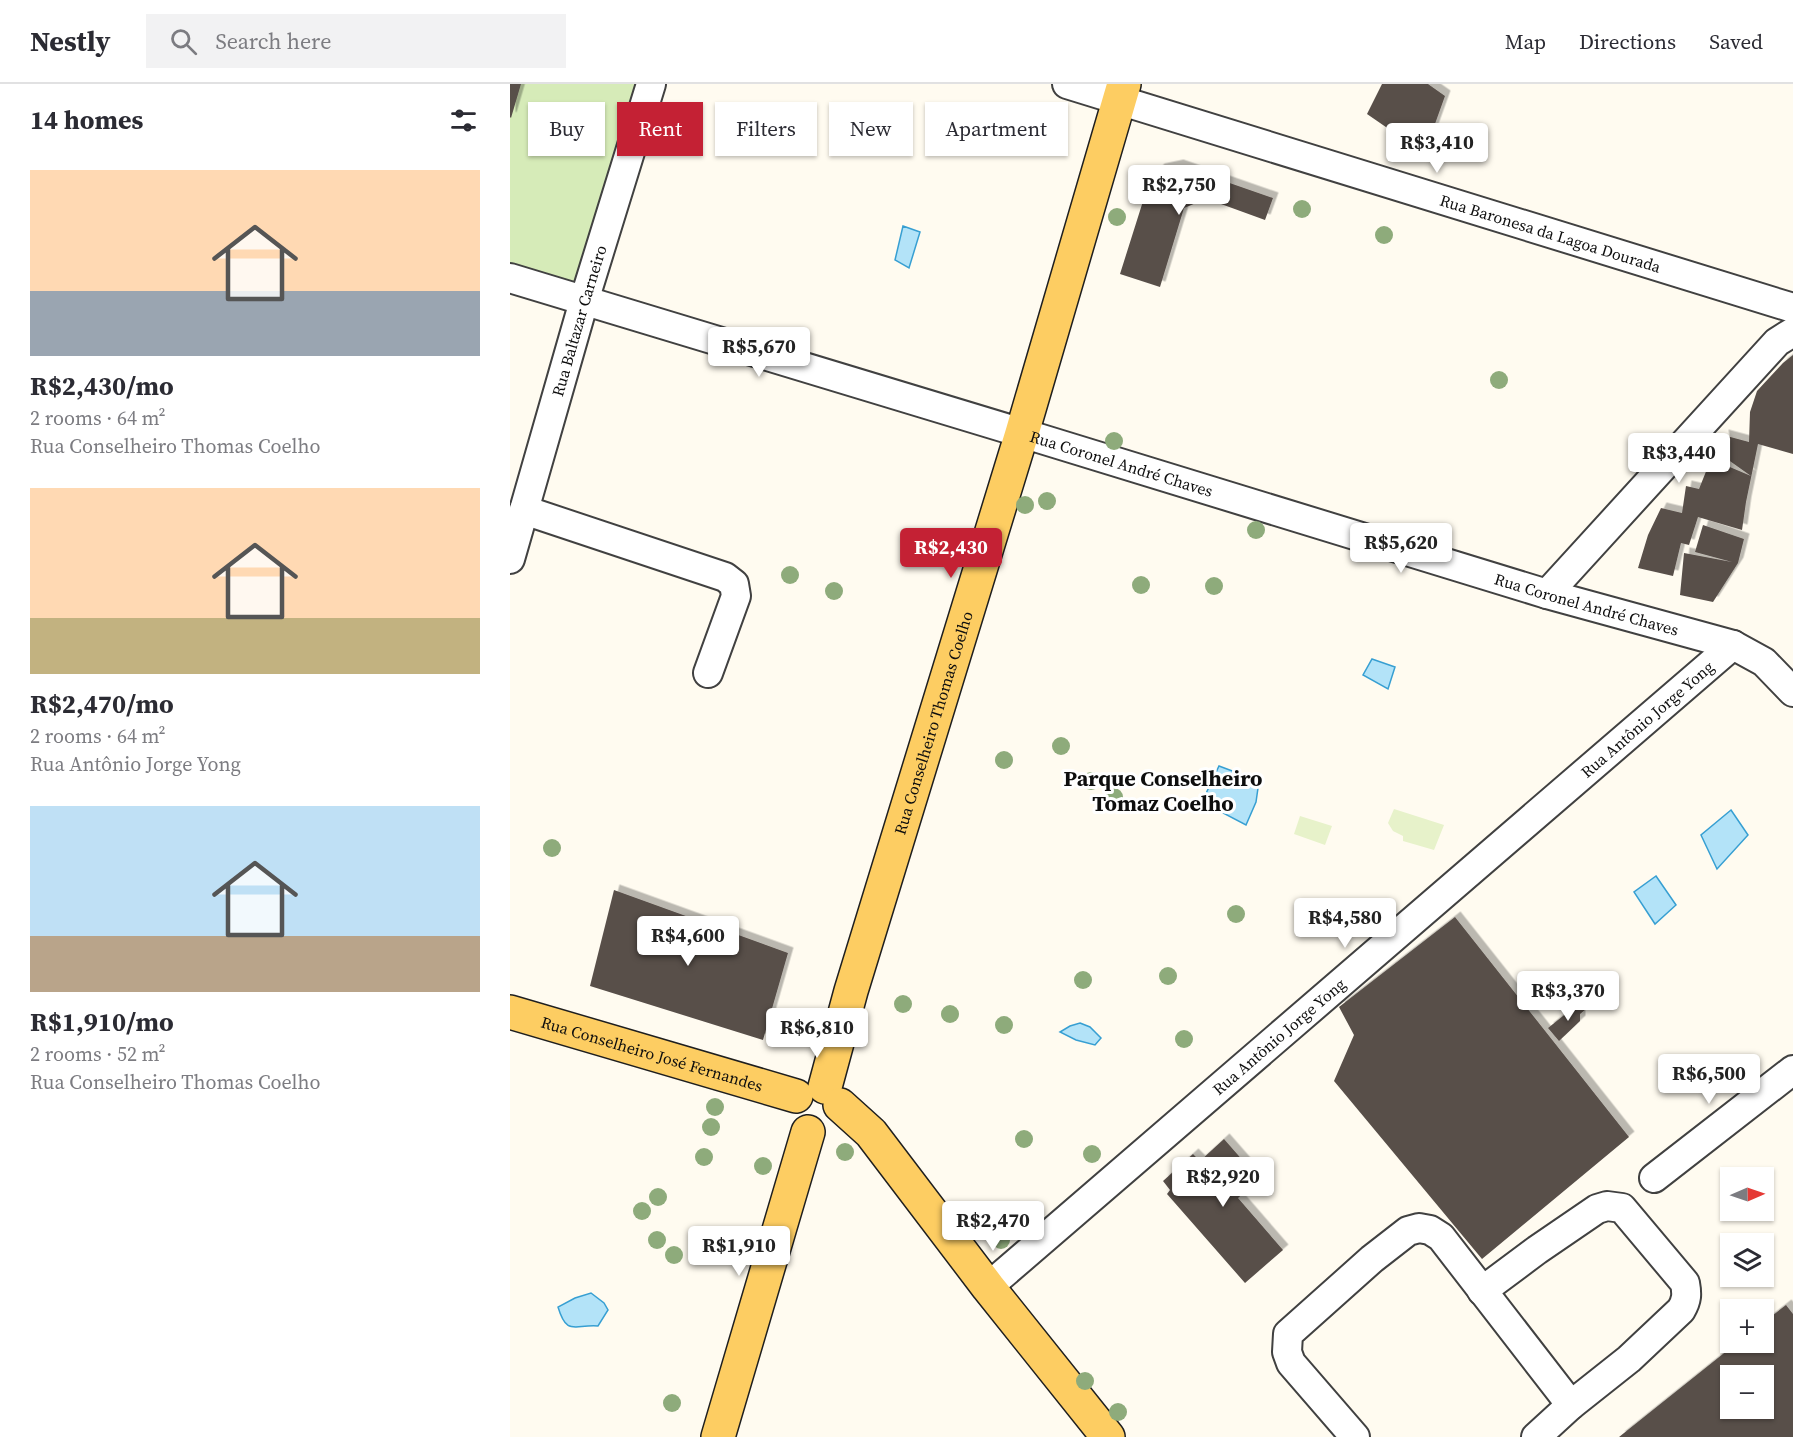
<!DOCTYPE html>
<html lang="en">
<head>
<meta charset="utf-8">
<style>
	:root { --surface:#fff; --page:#f2f2f3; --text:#2b2b33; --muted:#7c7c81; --line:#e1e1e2; --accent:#c42134 }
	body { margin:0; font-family:"Source Serif 4",serif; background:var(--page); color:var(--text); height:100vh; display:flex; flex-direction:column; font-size:22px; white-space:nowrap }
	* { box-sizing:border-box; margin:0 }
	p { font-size:20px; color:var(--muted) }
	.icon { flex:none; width:33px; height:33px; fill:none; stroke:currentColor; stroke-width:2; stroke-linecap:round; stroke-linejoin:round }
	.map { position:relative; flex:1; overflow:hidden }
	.panel { display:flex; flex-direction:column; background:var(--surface); width:510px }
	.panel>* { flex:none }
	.banner { position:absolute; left:18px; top:18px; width:570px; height:54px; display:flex; gap:12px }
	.needle { width:39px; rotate:88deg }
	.buttons { position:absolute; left:1210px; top:1083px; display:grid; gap:12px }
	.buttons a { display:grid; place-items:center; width:54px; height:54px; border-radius:0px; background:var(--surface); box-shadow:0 2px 4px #0004; font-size:30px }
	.price { position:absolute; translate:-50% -51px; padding:0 14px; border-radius:6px; background:#fff; color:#222; font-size:20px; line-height:39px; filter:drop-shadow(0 2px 3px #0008) }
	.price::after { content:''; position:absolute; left:50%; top:36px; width:18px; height:14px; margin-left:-9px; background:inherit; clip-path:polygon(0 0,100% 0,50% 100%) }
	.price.selected { background:var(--accent); color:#fff }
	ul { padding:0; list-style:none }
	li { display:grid; align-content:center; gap:12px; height:318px; padding:0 30px }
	li span { display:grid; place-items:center; height:186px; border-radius:0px; color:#555 }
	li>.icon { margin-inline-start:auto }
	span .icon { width:108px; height:108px; fill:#fffc; stroke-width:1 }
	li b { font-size:26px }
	h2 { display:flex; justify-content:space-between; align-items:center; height:72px; padding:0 30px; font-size:26px }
	.tag { padding:0 21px; border-radius:0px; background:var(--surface); box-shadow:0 2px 4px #0004; font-size:21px; line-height:54px }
	.tag.selected { background:var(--accent); color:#fff }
	header { display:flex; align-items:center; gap:36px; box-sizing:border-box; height:84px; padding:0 30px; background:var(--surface); border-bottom:2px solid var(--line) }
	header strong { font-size:28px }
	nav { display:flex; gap:33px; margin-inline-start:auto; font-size:21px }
	.search { width:420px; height:54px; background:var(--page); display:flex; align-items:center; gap:15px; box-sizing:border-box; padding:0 21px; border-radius:0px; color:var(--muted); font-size:22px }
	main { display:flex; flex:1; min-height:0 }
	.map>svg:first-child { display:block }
	.green { fill:#d6ebb8 }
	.pitch { fill:#e7f2ca }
	.water { fill:#b3e3f8; stroke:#379fd2; stroke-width:1.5 }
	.building { fill:#584f4a; fill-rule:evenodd; filter:url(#shadow) }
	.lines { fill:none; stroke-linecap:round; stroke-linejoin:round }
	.minor-casing { stroke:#414141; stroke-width:32 }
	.major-casing { stroke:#1f1f1f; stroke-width:36 }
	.minor { stroke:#fff; stroke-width:28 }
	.major { stroke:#fdcd62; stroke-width:33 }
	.tree { fill:#8eab7b }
	.labels { text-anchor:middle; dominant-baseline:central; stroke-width:6; stroke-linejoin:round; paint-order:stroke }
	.street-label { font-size:16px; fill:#0e0e0e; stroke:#fff }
	.district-label { font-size:22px; font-weight:bold; fill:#0e0e0e; stroke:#fff }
</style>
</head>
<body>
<header>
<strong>Nestly</strong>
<div class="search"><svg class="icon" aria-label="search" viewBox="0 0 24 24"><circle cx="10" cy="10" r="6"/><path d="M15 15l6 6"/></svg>Search here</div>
<nav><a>Map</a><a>Directions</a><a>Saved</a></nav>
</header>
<main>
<section class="panel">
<h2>14 homes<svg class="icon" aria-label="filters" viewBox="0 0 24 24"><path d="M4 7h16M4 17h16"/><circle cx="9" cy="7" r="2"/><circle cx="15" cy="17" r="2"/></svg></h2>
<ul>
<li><span style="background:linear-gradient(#ffd9b3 65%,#9aa5b1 0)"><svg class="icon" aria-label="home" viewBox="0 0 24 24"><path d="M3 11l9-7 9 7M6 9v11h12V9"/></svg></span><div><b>R$2,430/mo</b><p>2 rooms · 64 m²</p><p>Rua Conselheiro Thomas Coelho</p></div></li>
<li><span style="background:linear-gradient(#ffd9b3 70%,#c2b280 0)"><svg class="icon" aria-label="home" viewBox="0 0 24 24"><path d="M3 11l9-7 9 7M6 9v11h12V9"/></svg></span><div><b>R$2,470/mo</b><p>2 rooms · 64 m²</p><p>Rua Antônio Jorge Yong</p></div></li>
<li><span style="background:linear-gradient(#bfe0f5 70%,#b9a48a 0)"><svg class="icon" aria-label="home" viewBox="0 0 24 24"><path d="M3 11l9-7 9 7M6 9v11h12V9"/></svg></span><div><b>R$1,910/mo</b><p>2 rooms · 52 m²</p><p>Rua Conselheiro Thomas Coelho</p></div></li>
</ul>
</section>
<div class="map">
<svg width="1283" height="1353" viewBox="0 0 1283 1353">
	<defs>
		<filter id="shadow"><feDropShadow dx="5.5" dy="-5.5" stdDeviation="0" flood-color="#0004"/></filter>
	</defs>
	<rect width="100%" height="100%" fill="#fffbf0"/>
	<path class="green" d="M 0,0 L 129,0 L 66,201 L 0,181 Z"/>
	<path class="pitch" d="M 884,725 L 934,741 L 924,766 L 893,757 L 893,752 L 883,747 L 878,739 Z
		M 790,732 L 822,742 L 815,761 L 784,750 Z"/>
	<path class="water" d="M 393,142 L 410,148 L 399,184 L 385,176 Z
		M 862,575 L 885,583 L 878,605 L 853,591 Z
		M 709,682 L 749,697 L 746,718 L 736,741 L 692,718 Z
		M 1221,726 L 1238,751 L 1207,785 L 1191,751 Z
		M 1146,792 L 1166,821 L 1145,840 L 1124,808 Z
		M 570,939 L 580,943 L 591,954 L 585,961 L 566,956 L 550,948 L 560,942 Z
		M 81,1209 L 94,1219 L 98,1226 L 88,1242 C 65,1240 57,1253 48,1223 L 65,1214 Z"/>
	<path class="building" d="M 0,0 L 11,0 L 1,34 L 0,33 Z
		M 872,0 L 918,0 L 935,12 L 921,51 L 886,50 L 857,30 Z
		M 668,81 L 763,114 L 755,136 L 711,120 L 686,119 L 674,124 L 650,203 L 610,190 L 640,95 L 649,85 Z
		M 1283,271 L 1283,370 L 1248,360 L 1236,418 L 1232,446 L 1188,433 L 1179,461 L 1171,459 L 1163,492 L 1128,484 L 1138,451 L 1151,424 L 1172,429 L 1176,402 L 1189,405 L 1201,375 L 1241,392 L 1217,375 L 1213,351 L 1239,358 L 1240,328 L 1247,307 L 1273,279 Z
		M 1193,441 L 1234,455 L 1228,479 L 1203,518 L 1170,511 L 1174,469 L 1222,478 L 1185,468 Z
		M 104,806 L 278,869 L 253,956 L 80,902 Z
		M 945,833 L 1119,1053 L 972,1175 L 824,997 L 844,951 L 829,923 Z
		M 1073,916 L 1076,925 L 1070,930 L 1070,937 L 1049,957 L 1038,944 Z
		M 714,1055 L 749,1095 L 728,1114 L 773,1166 L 735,1199 L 657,1110 L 660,1106 L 653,1097 L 683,1070 L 690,1077 Z
		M 1276,1221 L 1283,1230 L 1283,1353 L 1109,1353 L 1228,1258 L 1254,1258 L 1254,1238 ZM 1221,1292 L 1254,1292 L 1254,1324 L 1221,1324 Z"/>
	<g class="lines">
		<defs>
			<g id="minor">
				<path id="s1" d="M 557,0 L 1283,224"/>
				<path id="s2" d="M 0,194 L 512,349 L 1037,510 L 1223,561 L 1254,578 L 1283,608"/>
				<path d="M 14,426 L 215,493 L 224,500 L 226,512 L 198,589"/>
				<path id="s3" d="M 0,475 L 74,217 L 141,0"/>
				<path d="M 1037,510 L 1267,258 L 1283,248"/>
				<path d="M 1144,1094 L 1283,986"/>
				<path id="s4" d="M 478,1203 L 1223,561"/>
				<path d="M 972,1207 L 1027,1166 L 1087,1125 L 1097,1122 L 1112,1124 L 1175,1199 C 1177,1210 1177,1216 1171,1226 L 1119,1275 L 1061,1321"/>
				<path d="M 845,1353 L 781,1279 L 777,1268 L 778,1250 L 862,1175 L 898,1147 L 909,1144 L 920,1146 L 931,1153 L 1061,1321 L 1026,1353"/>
			</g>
			<g id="major">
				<path id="s5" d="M 0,928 L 286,1012"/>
				<path id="s6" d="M 315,1003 L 341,907 L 512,349 L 614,0"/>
				<path d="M 330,1021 L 361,1049 L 478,1203 L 598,1353"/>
				<path d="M 208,1353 L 298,1048"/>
			</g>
		</defs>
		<use href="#minor" class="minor-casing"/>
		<use href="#major" class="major-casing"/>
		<use href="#minor" class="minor"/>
		<use href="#major" class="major"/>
	</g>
	<g class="tree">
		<circle cx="792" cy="125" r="9"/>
		<circle cx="607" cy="133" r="9"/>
		<circle cx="874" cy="151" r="9"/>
		<circle cx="989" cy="296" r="9"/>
		<circle cx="604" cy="357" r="9"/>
		<circle cx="537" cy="417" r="9"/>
		<circle cx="515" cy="421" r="9"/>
		<circle cx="746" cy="446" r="9"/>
		<circle cx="280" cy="491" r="9"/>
		<circle cx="631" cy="501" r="9"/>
		<circle cx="704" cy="502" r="9"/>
		<circle cx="324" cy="507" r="9"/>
		<circle cx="551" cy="662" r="9"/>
		<circle cx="494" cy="676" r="9"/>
		<circle cx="581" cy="697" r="9"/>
		<circle cx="604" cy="713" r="9"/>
		<circle cx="42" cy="764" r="9"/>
		<circle cx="726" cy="830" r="9"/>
		<circle cx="658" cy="892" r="9"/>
		<circle cx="573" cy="896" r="9"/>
		<circle cx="393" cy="920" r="9"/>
		<circle cx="440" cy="930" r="9"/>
		<circle cx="494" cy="941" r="9"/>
		<circle cx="674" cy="955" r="9"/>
		<circle cx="205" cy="1023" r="9"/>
		<circle cx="201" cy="1043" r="9"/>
		<circle cx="514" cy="1055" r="9"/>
		<circle cx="335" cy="1068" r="9"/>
		<circle cx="582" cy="1070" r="9"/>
		<circle cx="194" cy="1073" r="9"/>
		<circle cx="253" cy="1082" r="9"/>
		<circle cx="148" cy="1113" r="9"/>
		<circle cx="132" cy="1127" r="9"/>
		<circle cx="520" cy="1138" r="9"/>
		<circle cx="147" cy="1156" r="9"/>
		<circle cx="491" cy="1156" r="9"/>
		<circle cx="164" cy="1171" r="9"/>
		<circle cx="575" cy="1297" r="9"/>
		<circle cx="162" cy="1319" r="9"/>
		<circle cx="608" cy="1328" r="9"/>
	</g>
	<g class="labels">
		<g class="street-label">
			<text stroke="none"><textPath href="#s1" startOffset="506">Rua Baronesa da Lagoa Dourada</textPath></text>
			<text stroke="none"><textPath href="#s3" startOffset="248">Rua Baltazar Carneiro</textPath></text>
			<text stroke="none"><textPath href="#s2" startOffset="639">Rua Coronel André Chaves</textPath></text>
			<text stroke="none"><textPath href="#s2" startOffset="1125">Rua Coronel André Chaves</textPath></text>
			<text stroke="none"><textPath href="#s4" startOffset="870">Rua Antônio Jorge Yong</textPath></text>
			<text stroke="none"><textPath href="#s6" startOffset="380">Rua Conselheiro Thomas Coelho</textPath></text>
			<text stroke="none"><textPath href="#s4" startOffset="384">Rua Antônio Jorge Yong</textPath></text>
			<text stroke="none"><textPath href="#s5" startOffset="148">Rua Conselheiro José Fernandes</textPath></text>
		</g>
		<g class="district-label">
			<text x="653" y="694">Parque Conselheiro<tspan x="653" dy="25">Tomaz Coelho</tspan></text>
		</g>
	</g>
</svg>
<div class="buttons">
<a><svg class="needle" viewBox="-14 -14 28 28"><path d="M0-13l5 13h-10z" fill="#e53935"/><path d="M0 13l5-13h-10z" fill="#7c7c81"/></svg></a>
<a><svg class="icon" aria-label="layers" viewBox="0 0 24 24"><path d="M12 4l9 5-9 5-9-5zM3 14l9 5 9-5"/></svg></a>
<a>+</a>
<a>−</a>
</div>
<b class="price" style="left:927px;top:90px">R$3,410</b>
<b class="price" style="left:669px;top:132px">R$2,750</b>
<b class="price" style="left:249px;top:294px">R$5,670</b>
<b class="price" style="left:1169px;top:400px">R$3,440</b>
<b class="price" style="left:891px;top:490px">R$5,620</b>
<b class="price selected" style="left:441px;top:495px">R$2,430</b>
<b class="price" style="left:835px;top:865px">R$4,580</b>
<b class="price" style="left:178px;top:883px">R$4,600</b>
<b class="price" style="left:1058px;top:938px">R$3,370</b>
<b class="price" style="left:307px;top:975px">R$6,810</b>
<b class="price" style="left:1199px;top:1021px">R$6,500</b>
<b class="price" style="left:713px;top:1124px">R$2,920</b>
<b class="price" style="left:483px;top:1168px">R$2,470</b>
<b class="price" style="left:229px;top:1193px">R$1,910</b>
<div class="banner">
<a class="tag">Buy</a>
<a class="tag selected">Rent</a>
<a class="tag">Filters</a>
<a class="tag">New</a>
<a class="tag">Apartment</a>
</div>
</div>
</main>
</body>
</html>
